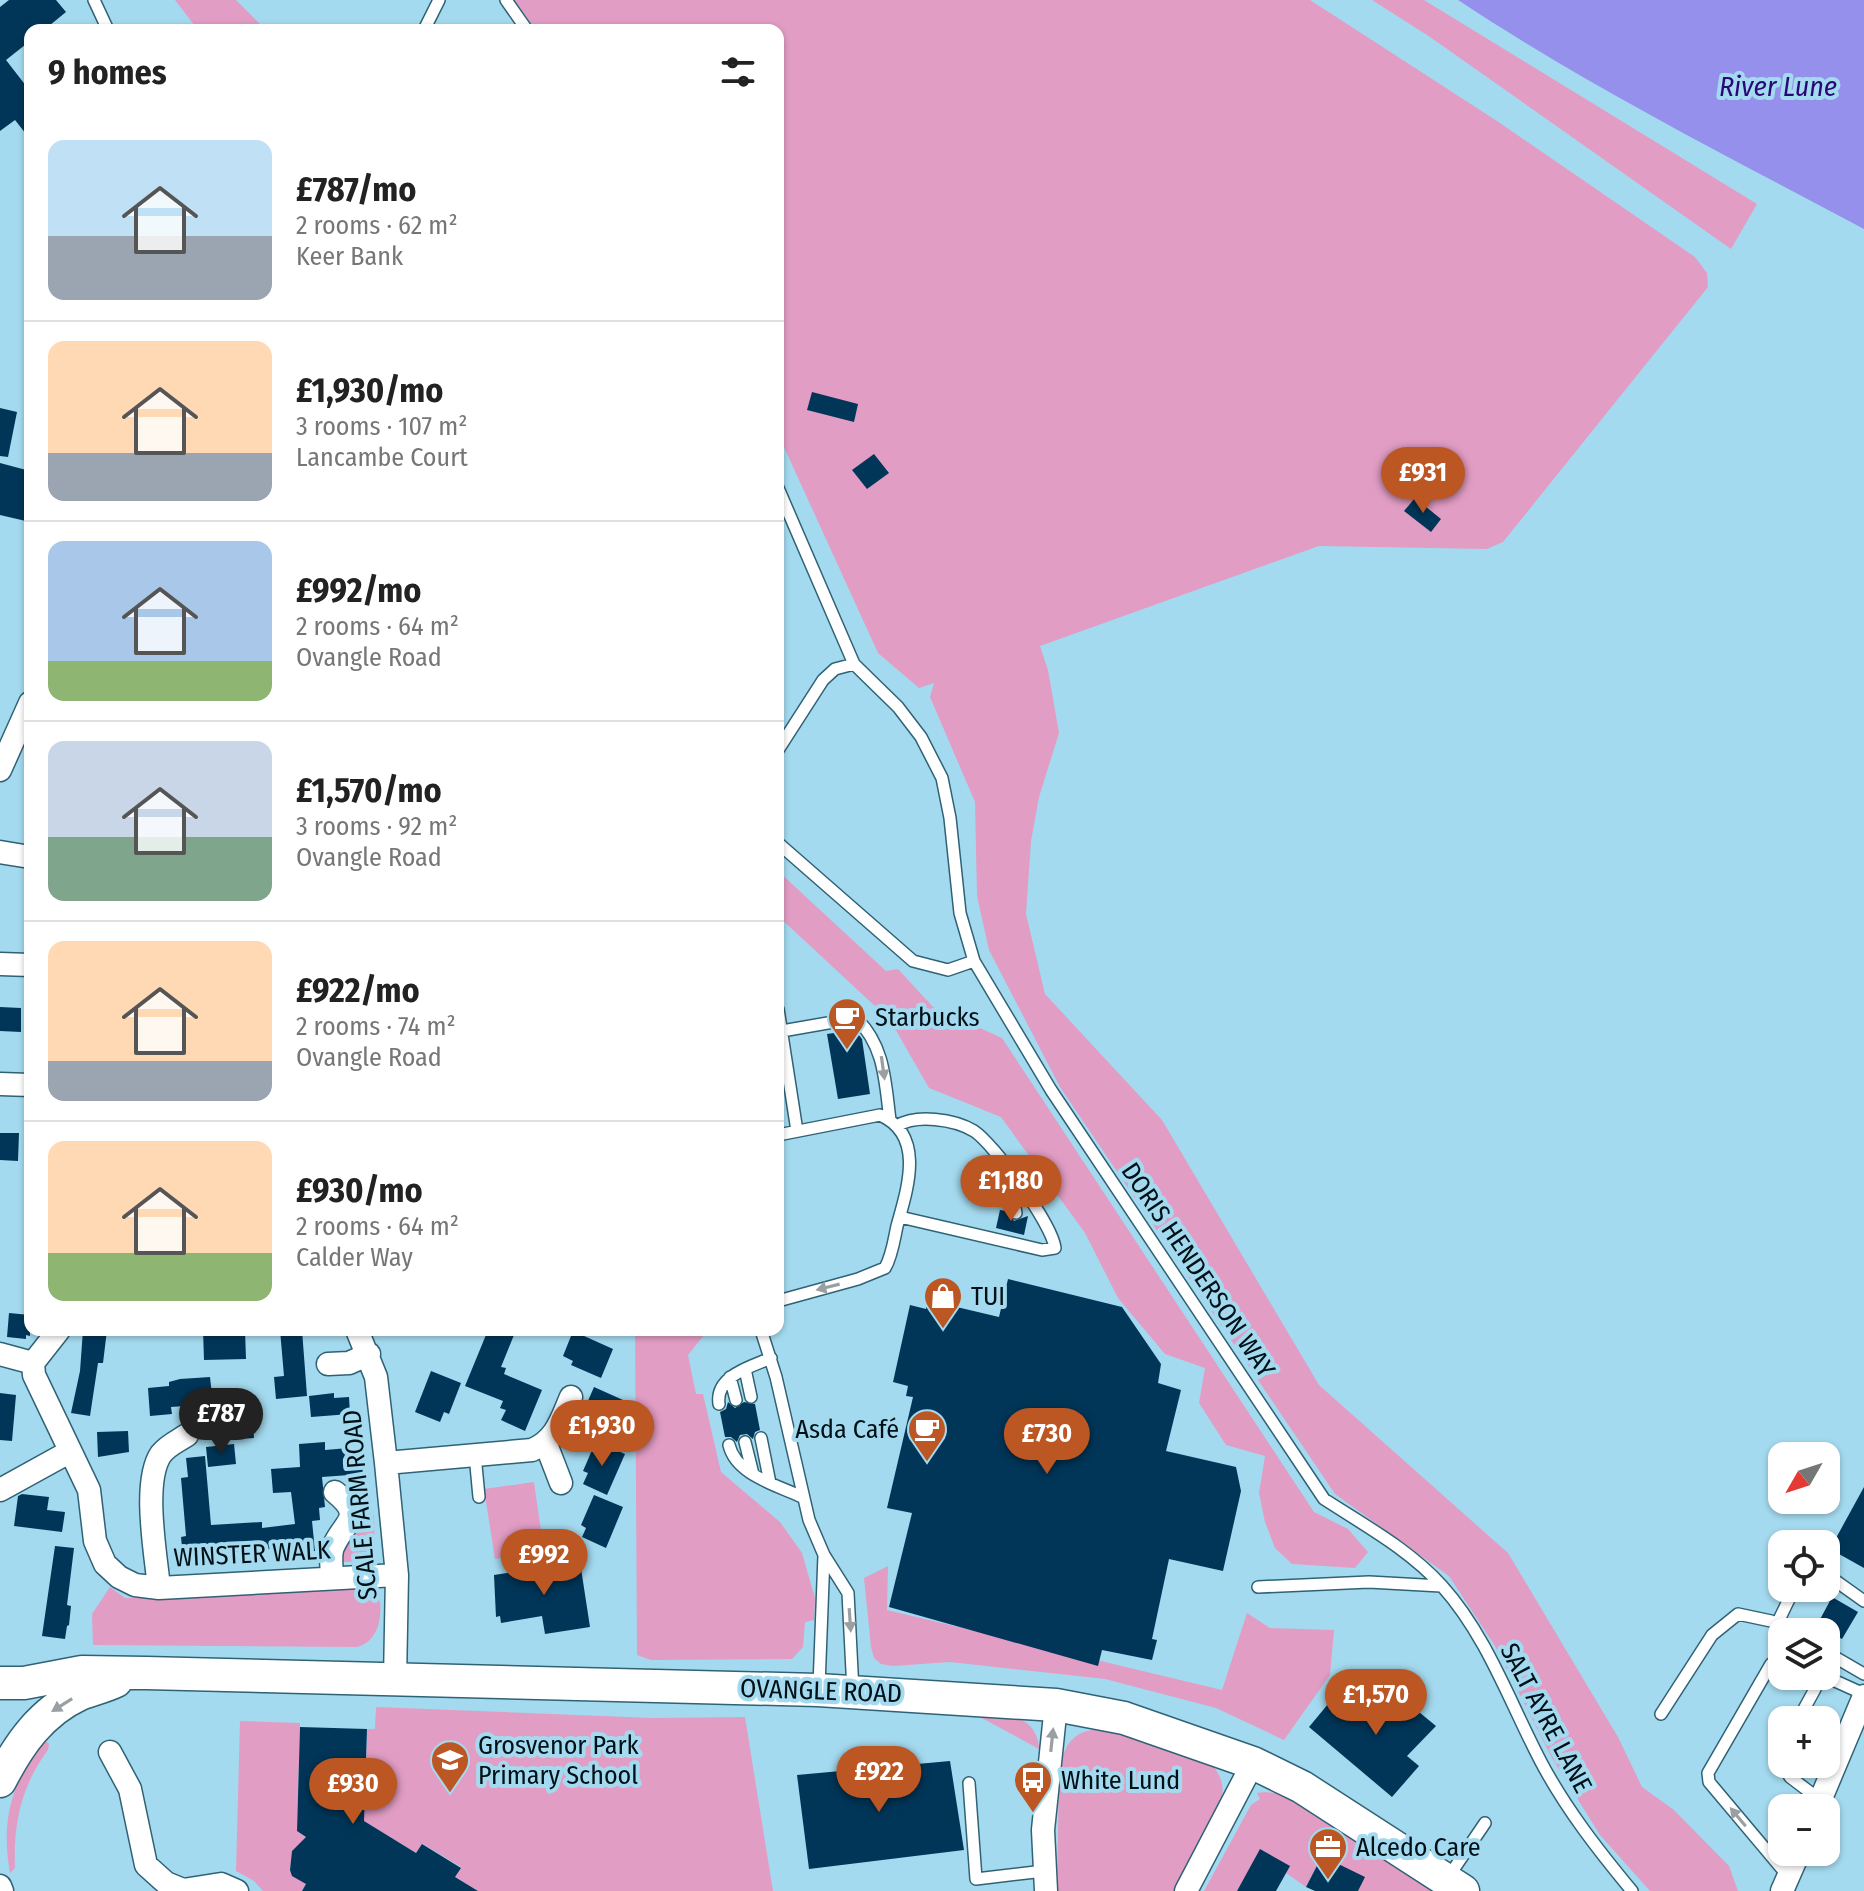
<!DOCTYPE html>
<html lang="en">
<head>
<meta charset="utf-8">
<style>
	:root { --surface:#fff; --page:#f6f6f6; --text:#222; --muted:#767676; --line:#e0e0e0; --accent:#bc5724 }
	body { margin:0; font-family:"Fira Sans Condensed",sans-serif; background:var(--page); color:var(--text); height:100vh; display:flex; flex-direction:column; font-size:30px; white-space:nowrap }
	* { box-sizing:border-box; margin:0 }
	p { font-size:26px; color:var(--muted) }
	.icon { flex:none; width:44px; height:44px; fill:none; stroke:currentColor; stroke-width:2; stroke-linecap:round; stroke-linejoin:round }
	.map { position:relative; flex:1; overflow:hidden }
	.details { position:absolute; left:24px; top:24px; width:760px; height:1312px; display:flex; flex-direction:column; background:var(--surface); border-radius:16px; box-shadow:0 2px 6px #0004 }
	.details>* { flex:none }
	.needle { width:52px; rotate:231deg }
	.buttons { position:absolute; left:1768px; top:1442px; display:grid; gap:16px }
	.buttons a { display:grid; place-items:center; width:72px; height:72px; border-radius:16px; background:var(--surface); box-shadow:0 2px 6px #0004; font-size:40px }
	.price { position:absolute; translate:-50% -68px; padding:0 18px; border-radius:28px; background:var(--accent); color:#fff; font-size:26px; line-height:52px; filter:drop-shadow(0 2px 4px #0008) }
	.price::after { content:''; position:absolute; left:50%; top:48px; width:24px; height:18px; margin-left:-12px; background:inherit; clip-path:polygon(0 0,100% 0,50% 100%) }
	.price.selected { background:#222; color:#fff }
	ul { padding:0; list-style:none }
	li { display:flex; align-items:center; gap:24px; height:200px; padding:0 24px }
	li+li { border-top:2px solid var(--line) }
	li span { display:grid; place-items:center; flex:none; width:224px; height:160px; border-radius:16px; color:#555 }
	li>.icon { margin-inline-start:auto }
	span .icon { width:96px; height:96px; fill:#fffc; stroke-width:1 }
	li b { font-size:34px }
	h2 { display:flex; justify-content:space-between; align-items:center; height:96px; padding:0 24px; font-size:34px }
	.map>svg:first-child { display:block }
	.green { fill:#e29dc4 }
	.water { fill:#9590ec }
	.building { fill:#013659 }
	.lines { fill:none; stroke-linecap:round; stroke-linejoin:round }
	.service-casing { stroke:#306275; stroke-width:14 }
	.minor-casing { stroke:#306275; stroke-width:25 }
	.secondary-casing { stroke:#306275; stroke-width:35 }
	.service { stroke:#fff; stroke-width:11 }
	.minor { stroke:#fff; stroke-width:22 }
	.secondary { stroke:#fff; stroke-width:32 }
	.oneway { fill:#999fa2 }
	.labels { text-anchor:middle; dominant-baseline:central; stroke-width:8; stroke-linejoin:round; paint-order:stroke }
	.poi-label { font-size:26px; fill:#001017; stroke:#a4daef; text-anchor:start }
	.street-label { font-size:26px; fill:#001017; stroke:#a4daef }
	.water-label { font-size:28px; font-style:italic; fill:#2b0676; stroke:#a4daef }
</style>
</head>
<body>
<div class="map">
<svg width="1864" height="1891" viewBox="0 0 1864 1891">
	<rect width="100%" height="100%" fill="#a4daef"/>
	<path class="green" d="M 175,0 L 236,0 L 266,30 L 198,30 Z
		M 514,0 L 1310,0 L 1497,121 L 1695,257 L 1707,273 L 1708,287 L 1503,542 L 1487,549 L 1319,546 L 1040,646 L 1048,670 L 1059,733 L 1039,797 L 1031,841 L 1026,914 L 1045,994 L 1162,1120 L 1319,1385 L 1508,1553 L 1618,1737 L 1642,1787 L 1674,1810 L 1729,1866 L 1738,1891 L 1650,1891 L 1600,1835 L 1552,1758 L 1495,1646 L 1449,1576 L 1335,1494 L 1060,1087 L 989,950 L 977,896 L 975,802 L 930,697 L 934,683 L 919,688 L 878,653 L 778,434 L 778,30 L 536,30 Z
		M 1372,0 L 1424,0 L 1757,204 L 1731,249 L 1430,37 Z
		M 778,871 L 886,971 L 898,969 L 933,1007 L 1002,1038 L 1314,1512 L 1348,1529 L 1368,1552 L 1355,1568 L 1292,1564 L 1275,1548 L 1265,1522 L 1259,1493 L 1265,1456 L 1226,1445 L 1199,1403 L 1205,1368 L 1165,1354 L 1118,1298 L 1085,1233 L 1001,1117 L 929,1088 L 890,1020 L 778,916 Z
		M 635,1330 L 742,1330 L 745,1333 L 736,1331 L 704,1335 L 688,1355 L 696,1394 L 703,1394 L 721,1472 L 780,1522 L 802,1553 L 815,1598 L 814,1620 L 805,1622 L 803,1647 L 792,1659 L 651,1660 L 637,1655 Z
		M 534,1482 L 544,1552 L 495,1559 L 484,1489 Z
		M 370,1513 L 374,1516 L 375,1553 L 364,1561 L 344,1562 L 341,1558 L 342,1546 L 354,1537 L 360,1518 Z
		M 888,1566 L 887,1610 L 1222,1690 L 1247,1613 L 1270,1628 L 1334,1630 L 1330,1675 L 1284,1740 L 1216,1708 L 1105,1679 L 950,1662 L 893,1666 L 881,1664 L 874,1658 L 871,1647 L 864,1578 Z
		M 363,1585 L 365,1591 L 372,1592 L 380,1602 C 382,1620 377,1642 357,1647 L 93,1645 L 92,1614 L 110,1587 L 125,1598 L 154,1598 Z
		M 376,1707 L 652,1718 L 745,1717 L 773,1891 L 478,1891 L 455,1877 L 461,1867 L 423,1844 L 416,1853 L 353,1815 L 365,1803 L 367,1729 L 375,1729 Z
		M 900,1709 C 927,1711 1006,1710 1025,1722 C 1034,1727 1039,1739 1039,1749 L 980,1717 L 901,1712 Z
		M 240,1721 L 300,1723 L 297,1831 L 314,1843 L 292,1851 L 290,1870 L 314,1871 L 302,1891 L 263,1891 L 254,1881 L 236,1871 Z
		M 1103,1729 L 1151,1742 L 1213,1766 C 1221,1776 1225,1787 1221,1801 C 1213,1829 1188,1864 1174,1891 L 1057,1891 L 1059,1769 C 1066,1742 1073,1730 1103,1729 Z
		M 43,1738 L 49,1744 L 48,1750 C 21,1786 13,1825 15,1868 L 10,1873 C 0,1817 13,1783 43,1738 Z
		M 1265,1792 L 1287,1794 L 1437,1891 L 1358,1891 L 1364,1877 L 1322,1856 L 1306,1887 L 1286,1873 L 1261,1850 L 1237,1891 L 1204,1891 L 1251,1805 L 1260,1799 L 1257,1793 Z"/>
	<path class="water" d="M 1458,0 L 1864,0 L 1864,229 C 1727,156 1588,86 1458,0 Z"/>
	<path class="building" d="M 9,0 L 56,0 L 66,12 L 44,30 L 30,30 L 30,41 L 6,60 L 30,91 L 30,139 L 15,120 L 0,131 L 0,7 Z
		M 812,392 L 858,404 L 854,422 L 807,410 Z
		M 0,408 L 17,412 L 8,457 L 0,456 Z
		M 874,454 L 889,473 L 867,489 L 852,470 Z
		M 0,463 L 30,471 L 30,522 L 0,515 Z
		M 1415,498 L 1441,519 L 1431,532 L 1404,511 Z
		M 0,1007 L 21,1008 L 21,1032 L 0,1031 Z
		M 855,1030 L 862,1039 L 870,1094 L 838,1099 L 827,1034 Z
		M 0,1133 L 19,1133 L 18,1161 L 0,1160 Z
		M 1000,1210 L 1007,1211 L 1014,1221 L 1028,1216 L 1024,1235 L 996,1228 Z
		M 1008,1279 L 1122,1307 L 1161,1364 L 1158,1383 L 1181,1390 L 1166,1451 L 1236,1467 L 1241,1491 L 1223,1571 L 1169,1559 L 1152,1639 L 1157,1640 L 1152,1660 L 1102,1650 L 1098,1666 L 889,1607 L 912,1513 L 887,1508 L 913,1397 L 906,1396 L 908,1386 L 893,1382 L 910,1305 L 926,1309 L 927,1300 L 999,1317 Z
		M 9,1313 L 30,1315 L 30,1336 L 26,1335 L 26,1339 L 7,1337 Z
		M 83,1330 L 107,1330 L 103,1363 L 98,1363 L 90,1416 L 71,1413 L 80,1371 Z
		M 203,1330 L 245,1330 L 246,1359 L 204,1360 Z
		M 280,1330 L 302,1330 L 307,1396 L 276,1399 L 274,1377 L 284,1376 Z
		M 488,1330 L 516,1330 L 501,1367 L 506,1368 L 504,1374 L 542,1390 L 525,1431 L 501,1420 L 506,1410 L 500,1408 L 503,1401 L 465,1386 Z
		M 573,1331 L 613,1349 L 601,1378 L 571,1365 L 573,1361 L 563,1356 Z
		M 431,1371 L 461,1383 L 449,1414 L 444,1412 L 440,1422 L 415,1412 Z
		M 210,1377 L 213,1404 L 171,1407 L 172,1414 L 150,1416 L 148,1388 L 169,1386 L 169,1382 L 180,1379 Z
		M 594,1387 L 623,1400 L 606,1440 L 581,1430 L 586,1419 L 581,1417 Z
		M 250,1392 L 254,1438 L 223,1440 L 219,1394 Z
		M 0,1393 L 16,1395 L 12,1441 L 0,1440 Z
		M 334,1393 L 334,1398 L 349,1397 L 350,1414 L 311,1417 L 309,1396 Z
		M 728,1402 L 735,1408 L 744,1402 L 755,1404 L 760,1430 L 755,1432 L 753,1439 L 747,1434 L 740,1435 L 737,1442 L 731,1437 L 725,1437 L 720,1412 L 726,1409 Z
		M 128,1431 L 129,1452 L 98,1457 L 97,1432 Z
		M 596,1441 L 625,1454 L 607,1495 L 583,1484 L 588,1473 L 583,1471 Z
		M 325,1442 L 325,1450 L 360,1447 L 363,1474 L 322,1477 L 325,1507 L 319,1508 L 320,1520 L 312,1521 L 315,1551 L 292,1553 L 291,1548 L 252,1550 L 252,1554 L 183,1558 L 181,1537 L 186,1536 L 181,1478 L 188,1477 L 186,1458 L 205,1456 L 211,1525 L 262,1522 L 262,1528 L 295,1524 L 291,1492 L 273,1493 L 271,1469 L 300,1467 L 299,1444 Z
		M 234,1444 L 236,1464 L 208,1467 L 206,1447 Z
		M 1864,1487 L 1864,1568 L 1830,1549 Z
		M 22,1494 L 49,1497 L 47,1510 L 65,1512 L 62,1532 L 14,1526 L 18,1496 Z
		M 594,1495 L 623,1507 L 606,1548 L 582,1537 L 586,1528 L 581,1525 Z
		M 55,1546 L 74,1548 L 67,1605 L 71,1606 L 69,1625 L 67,1626 L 65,1639 L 42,1636 Z
		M 580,1562 L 590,1627 L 545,1634 L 542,1616 L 501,1623 L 500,1616 L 496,1617 L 494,1575 L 519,1571 L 519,1567 L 540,1563 L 540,1568 Z
		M 1832,1597 L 1858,1612 L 1842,1639 L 1817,1625 Z
		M 1391,1689 L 1436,1726 L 1407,1756 L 1419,1766 L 1392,1797 L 1309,1727 L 1338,1692 L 1367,1716 Z
		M 300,1727 L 367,1729 L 364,1821 L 416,1853 L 422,1844 L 461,1868 L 455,1877 L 478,1891 L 302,1891 L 306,1884 L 292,1876 L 290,1870 L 292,1851 L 306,1837 L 297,1831 Z
		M 950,1761 L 964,1850 L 809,1869 L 797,1775 Z
		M 1260,1849 L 1290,1866 L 1276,1891 L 1237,1891 Z
		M 1322,1856 L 1365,1877 L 1358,1891 L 1315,1891 L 1306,1887 Z"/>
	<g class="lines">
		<defs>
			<path id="service" d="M 94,0 L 108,30
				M 506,0 L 527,30
				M 424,30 L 439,0
				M 778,488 L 854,664 L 898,707 L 921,737 L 942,778 L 950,818 L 960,913 L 974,961 L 1051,1090 L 1324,1499 C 1364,1525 1410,1550 1442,1586 C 1487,1636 1510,1703 1541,1762 C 1566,1809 1598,1850 1632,1891
				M 778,750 L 823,680 L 835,669 L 854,664
				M 778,843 L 913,961 L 948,970 L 974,961
				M 778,1009 L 797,1131
				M 782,1031 L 856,1018 C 885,1046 885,1082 890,1120
				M 897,1126 C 916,1114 954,1119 974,1131 C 994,1144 1052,1224 1055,1248 L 1042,1250 L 900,1217
				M 778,1135 L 880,1115 C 926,1135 907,1190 897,1226 C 894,1240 892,1256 885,1268 L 858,1279 L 778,1301
				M 1016,1213 L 1012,1193 L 1023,1190
				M 761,1330 L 776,1377 L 809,1520 L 824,1555 L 848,1593 L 853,1691
				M 745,1369 L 751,1397
				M 730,1377 L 736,1400
				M 719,1404 C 715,1376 750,1367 771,1358
				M 761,1438 L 770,1483
				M 745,1442 L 753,1474
				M 729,1445 C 736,1475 777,1485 802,1497
				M 475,1455 L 479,1497
				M 1826,1574 L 1864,1601
				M 1258,1587 L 1369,1582 L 1441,1586
				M 1777,1624 L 1790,1597 L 1799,1588
				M 1826,1652 L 1864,1674
				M 1782,1663 L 1771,1664 L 1708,1773 L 1709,1782 L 1788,1876
				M 1824,1676 L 1864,1694
				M 819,1686 L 824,1555
				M 1661,1714 L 1712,1635 L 1738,1614 L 1771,1621 L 1790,1632
				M 1798,1720 L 1815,1689 L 1812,1676
				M 1782,1755 L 1780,1760 L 1790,1777 L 1815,1796 L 1815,1803
				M 969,1783 L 976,1879 L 1044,1871
				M 1447,1879 L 1485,1823"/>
			<path id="minor" d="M 0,770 L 30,703
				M 0,852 L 30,857
				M 0,964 L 30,965
				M 0,1084 L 30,1085
				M 59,1330 L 33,1363 L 34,1375 L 89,1490 L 95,1541 L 105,1564 L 119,1577 L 135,1585 L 159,1588 L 397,1575
				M 357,1330 L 376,1377 L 386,1463 L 397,1575 L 395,1680
				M 0,1354 L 33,1363
				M 328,1364 L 349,1363 L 369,1354
				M 546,1444 L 561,1483
				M 386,1463 L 532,1450 C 556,1440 561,1420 571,1397
				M 0,1490 L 69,1452
				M 332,1577 C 332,1567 329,1554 334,1545 C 345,1521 365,1517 335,1492
				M 159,1588 C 156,1555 142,1482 161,1454 C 168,1445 178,1441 187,1435
				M 110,1752 L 130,1789 L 146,1865 L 166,1883 L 183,1890 L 221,1884 L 237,1891
				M 1817,1808 L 1864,1696
				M 0,1886 L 2,1891
				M 1046,1891 L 1043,1830 L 1056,1705
				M 1186,1891 L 1253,1763
				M 1782,1891 L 1799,1852"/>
			<path id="secondary" d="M 0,1683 L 24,1683 L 82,1672 L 146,1673 L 818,1690 L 1056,1705 L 1124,1718 L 1253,1763 L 1302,1787 L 1463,1891
				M 0,1781 C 19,1744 41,1712 80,1694 C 92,1689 104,1687 116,1681"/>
		</defs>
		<use href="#service" class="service-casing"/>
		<use href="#minor" class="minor-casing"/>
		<use href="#secondary" class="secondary-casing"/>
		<use href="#service" class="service"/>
		<use href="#minor" class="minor"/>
		<use href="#secondary" class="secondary"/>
	</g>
	<defs><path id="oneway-solid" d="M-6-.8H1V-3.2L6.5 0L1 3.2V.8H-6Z" transform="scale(2)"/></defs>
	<g class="oneway">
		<use href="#oneway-solid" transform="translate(883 1068) rotate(82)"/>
		<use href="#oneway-solid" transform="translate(828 1287) rotate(166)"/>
		<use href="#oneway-solid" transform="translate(850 1620) rotate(86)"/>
		<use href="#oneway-solid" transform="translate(62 1705) rotate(148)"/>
		<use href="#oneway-solid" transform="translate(1052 1740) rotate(-84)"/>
		<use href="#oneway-solid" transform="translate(1738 1817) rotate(-130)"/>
	</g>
	<defs>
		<symbol id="cafe-pin" viewBox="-11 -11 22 30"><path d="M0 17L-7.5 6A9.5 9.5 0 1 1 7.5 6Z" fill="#bc5724" stroke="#a4daef"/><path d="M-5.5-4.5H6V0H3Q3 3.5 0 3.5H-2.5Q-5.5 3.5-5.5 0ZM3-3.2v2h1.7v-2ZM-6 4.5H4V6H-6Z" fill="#fff"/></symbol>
		<symbol id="shop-pin" viewBox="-11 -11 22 30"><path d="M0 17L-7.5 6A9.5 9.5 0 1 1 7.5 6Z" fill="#bc5724" stroke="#a4daef"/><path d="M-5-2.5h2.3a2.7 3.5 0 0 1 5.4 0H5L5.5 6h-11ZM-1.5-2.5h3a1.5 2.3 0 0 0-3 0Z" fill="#fff"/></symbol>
		<symbol id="school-pin" viewBox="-11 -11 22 30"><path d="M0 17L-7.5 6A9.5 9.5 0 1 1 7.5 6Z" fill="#bc5724" stroke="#a4daef"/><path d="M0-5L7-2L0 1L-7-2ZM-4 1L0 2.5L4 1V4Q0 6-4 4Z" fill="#fff"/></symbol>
		<symbol id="bus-pin" viewBox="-11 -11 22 30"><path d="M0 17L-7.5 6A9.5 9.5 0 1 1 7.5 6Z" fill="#bc5724" stroke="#a4daef"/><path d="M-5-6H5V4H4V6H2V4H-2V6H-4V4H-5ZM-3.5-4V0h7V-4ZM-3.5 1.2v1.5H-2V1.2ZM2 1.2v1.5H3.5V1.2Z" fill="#fff"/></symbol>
		<symbol id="office-pin" viewBox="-11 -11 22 30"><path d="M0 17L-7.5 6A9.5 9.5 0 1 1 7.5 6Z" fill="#bc5724" stroke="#a4daef"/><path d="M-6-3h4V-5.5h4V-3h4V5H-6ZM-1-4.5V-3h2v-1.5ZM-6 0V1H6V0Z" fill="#fff"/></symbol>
	</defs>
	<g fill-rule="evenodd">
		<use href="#cafe-pin" x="825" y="995" width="44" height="60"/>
		<use href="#shop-pin" x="921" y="1274" width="44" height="60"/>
		<use href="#cafe-pin" x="905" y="1407" width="44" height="60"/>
		<use href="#school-pin" x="428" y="1738" width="44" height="60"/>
		<use href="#bus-pin" x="1011" y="1758" width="44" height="60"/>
		<use href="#office-pin" x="1306" y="1825" width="44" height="60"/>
	</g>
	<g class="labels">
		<g class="poi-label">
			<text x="875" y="1017">Starbucks</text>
			<text x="971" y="1296">TUI</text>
			<text x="899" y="1429" text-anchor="end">Asda Café</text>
			<text x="478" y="1745">Grosvenor Park<tspan x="478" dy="30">Primary School</tspan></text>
			<text x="1061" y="1780">White Lund</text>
			<text x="1356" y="1847">Alcedo Care</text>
		</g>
		<g class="street-label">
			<text transform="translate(1198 1270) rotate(56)">DORIS HENDERSON WAY</text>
			<text transform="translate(360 1505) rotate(-95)">SCALE FARM ROAD</text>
			<text transform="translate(252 1554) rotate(-3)">WINSTER WALK</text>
			<text transform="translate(821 1691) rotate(2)">OVANGLE ROAD</text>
			<text transform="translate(1546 1718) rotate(62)">SALT AYRE LANE</text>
		</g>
		<g class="water-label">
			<text x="1778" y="86">River Lune</text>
		</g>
	</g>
</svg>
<div class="buttons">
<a><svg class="needle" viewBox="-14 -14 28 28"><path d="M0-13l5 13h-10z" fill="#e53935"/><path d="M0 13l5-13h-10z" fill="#767676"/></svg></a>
<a><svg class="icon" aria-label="locate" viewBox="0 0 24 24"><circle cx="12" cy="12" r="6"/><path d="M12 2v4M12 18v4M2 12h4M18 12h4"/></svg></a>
<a><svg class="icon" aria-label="layers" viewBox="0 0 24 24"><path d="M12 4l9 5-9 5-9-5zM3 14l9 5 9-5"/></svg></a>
<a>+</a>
<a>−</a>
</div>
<b class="price" style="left:1423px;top:515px">£931</b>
<b class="price" style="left:1011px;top:1223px">£1,180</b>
<b class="price selected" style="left:221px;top:1456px">£787</b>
<b class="price" style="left:602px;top:1468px">£1,930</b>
<b class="price" style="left:1047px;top:1476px">£730</b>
<b class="price" style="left:544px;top:1597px">£992</b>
<b class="price" style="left:1376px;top:1737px">£1,570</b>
<b class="price" style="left:879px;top:1814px">£922</b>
<b class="price" style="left:353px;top:1826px">£930</b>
<section class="details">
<h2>9 homes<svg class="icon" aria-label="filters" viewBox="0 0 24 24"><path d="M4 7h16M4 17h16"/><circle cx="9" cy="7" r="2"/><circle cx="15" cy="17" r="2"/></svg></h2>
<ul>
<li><span style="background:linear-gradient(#bfe0f5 60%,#9aa5b1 0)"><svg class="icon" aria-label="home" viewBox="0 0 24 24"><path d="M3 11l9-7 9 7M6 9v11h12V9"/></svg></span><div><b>£787/mo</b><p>2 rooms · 62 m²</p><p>Keer Bank</p></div></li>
<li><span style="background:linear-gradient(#ffd9b3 70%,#9aa5b1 0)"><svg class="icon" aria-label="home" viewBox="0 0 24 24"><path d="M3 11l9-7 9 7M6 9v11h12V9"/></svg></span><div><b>£1,930/mo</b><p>3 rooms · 107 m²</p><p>Lancambe Court</p></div></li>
<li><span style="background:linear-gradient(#a9c7e8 75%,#8fb573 0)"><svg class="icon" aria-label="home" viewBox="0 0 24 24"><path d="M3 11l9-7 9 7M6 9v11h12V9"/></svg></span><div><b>£992/mo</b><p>2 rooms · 64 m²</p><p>Ovangle Road</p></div></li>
<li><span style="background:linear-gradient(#c9d6e8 60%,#7fa58c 0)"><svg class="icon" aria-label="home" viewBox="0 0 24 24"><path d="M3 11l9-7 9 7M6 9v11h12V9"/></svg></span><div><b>£1,570/mo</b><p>3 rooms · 92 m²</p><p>Ovangle Road</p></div></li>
<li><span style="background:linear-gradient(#ffd9b3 75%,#9aa5b1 0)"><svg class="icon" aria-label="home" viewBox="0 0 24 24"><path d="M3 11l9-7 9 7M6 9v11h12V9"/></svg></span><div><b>£922/mo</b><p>2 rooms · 74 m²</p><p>Ovangle Road</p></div></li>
<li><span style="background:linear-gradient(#ffd9b3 70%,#8fb573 0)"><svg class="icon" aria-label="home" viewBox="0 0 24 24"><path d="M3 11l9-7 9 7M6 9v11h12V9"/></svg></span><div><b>£930/mo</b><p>2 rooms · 64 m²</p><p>Calder Way</p></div></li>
</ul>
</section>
</div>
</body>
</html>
